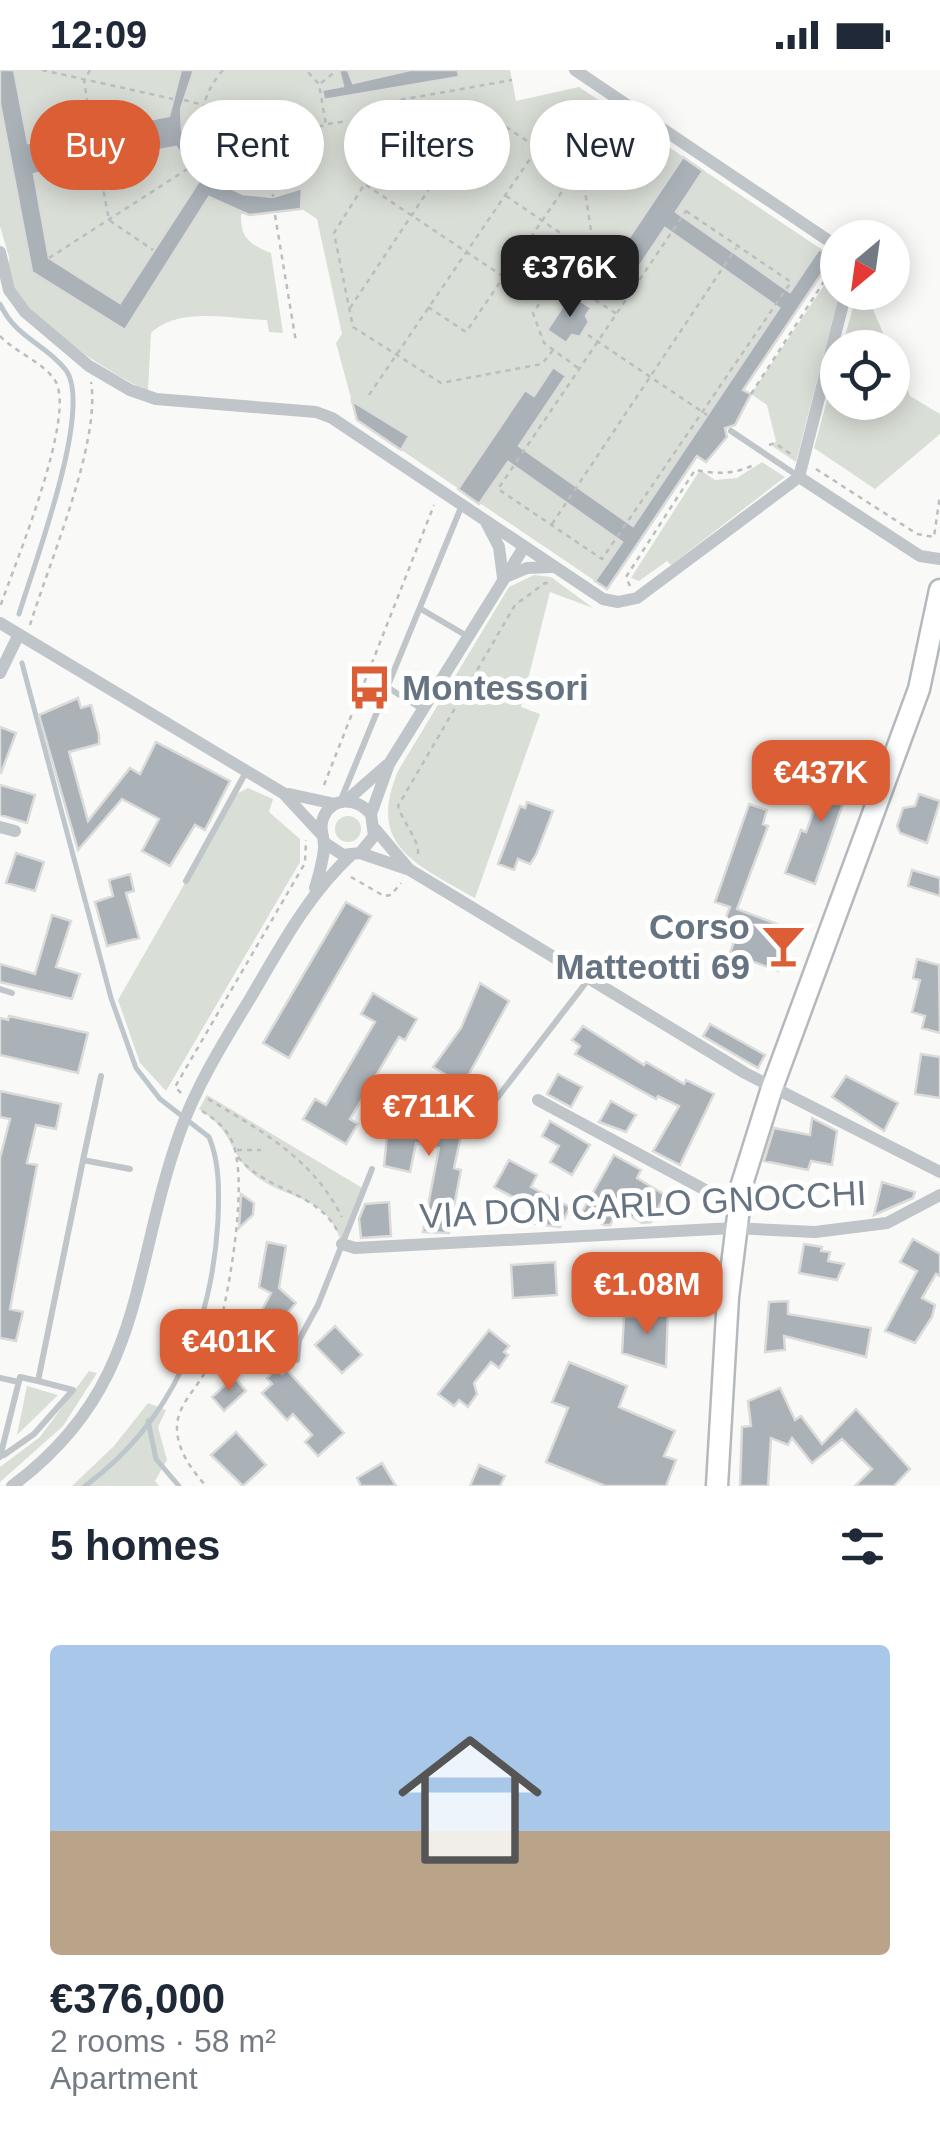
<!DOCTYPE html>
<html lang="en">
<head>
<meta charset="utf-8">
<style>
	:root { --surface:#fff; --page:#f2f2f3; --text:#1f2937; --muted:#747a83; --line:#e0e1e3; --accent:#dc5e34 }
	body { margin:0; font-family:Helvetica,sans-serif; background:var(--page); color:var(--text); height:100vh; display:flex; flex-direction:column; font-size:38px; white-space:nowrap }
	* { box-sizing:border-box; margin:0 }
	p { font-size:32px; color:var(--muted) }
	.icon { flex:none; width:55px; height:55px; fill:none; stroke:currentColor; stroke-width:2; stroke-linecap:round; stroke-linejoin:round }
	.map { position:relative; height:1416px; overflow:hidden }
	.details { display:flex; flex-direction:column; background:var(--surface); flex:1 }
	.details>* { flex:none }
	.top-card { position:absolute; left:30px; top:30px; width:880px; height:90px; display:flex; gap:20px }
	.needle { width:65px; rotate:209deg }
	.tools { position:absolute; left:820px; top:150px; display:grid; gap:20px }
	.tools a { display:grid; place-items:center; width:90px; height:90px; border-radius:50%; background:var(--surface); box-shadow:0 5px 25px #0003; font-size:50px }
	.price { position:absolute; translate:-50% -85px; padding:0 22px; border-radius:20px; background:var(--accent); color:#fff; font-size:32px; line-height:65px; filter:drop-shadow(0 2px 5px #0008) }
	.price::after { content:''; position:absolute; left:50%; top:60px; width:30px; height:22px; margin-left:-15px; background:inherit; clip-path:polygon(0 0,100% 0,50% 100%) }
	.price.active { background:#222; color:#fff }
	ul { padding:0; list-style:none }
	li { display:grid; align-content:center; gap:20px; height:530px; padding:0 50px }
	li+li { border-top:2px solid var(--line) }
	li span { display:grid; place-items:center; height:310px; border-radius:10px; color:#555 }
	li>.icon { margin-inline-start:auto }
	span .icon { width:180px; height:180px; fill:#fffc; stroke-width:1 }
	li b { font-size:42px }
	h2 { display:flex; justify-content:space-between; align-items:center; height:120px; padding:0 50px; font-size:42px }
	.pill { padding:0 35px; border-radius:45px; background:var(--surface); box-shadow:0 5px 25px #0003; font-size:35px; line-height:90px }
	.pill.active { background:var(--accent); color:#fff }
	.status { display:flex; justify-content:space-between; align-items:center; height:70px; padding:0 50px; background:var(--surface); direction:ltr }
	.status svg { height:28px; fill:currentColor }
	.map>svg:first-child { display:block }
	.green { fill:#d9ded6 }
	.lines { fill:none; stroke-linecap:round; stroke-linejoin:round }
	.stream { stroke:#bcc6cb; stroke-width:5 }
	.building { fill:#aab2b8; stroke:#dbdbd9; stroke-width:2.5; fill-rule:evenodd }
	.primary-casing { stroke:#b4b9bd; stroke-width:25 }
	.path { stroke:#bbbec1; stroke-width:2.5; stroke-dasharray:5 5; stroke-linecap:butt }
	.lane { stroke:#c0c5c9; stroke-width:6 }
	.street { stroke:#c0c5c9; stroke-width:12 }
	.primary { stroke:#fff; stroke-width:20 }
	.labels { text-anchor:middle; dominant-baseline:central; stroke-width:10; stroke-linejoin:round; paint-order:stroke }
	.poi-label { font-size:35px; font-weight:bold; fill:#667481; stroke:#fff; text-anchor:start }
	.street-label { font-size:35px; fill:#667481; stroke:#fff }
</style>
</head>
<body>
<div class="status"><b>12:09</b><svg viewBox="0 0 49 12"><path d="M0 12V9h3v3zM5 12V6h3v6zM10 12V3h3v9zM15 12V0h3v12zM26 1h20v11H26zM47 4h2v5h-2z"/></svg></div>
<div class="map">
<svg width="940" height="1416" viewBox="0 0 940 1416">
	<rect width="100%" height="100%" fill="#f9f9f7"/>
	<path class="green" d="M 0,0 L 510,0 L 516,31 L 579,17 L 833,187 L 607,519 L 357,350 L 336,273 L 342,264 L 317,149 L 302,139 L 241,144 C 240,169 250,174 271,183 L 283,263 L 269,262 L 267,250 C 231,249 179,236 151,263 L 148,321 C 94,296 49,259 8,217 L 9,187 L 0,156 Z
		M 825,214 L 839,225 L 796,392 L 772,376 L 776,371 L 767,335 L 751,324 Z
		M 857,223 L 866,223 L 889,277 L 842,277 Z
		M 893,285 L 910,326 L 940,344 L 940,364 L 875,419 L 814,378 L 837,293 L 838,332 L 892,332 Z
		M 762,392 L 785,407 L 671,495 L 667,491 L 639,511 L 631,508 L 700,400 L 715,410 L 737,408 Z
		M 534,505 L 551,507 L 593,538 L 550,522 L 521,637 L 540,644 L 475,828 C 417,794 366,777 398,701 L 509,517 Z
		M 248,718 L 273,729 L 269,742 L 300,769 L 300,792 L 166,1021 L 140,993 L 118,930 L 236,724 Z
		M335 759a13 13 0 1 1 26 0a13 13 0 1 1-26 0Z
		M 207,1025 L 364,1119 L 342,1174 C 325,1121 288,1133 253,1104 C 227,1082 236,1063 199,1039 Z
		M 89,1301 L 97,1303 L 63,1356 L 0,1412 L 0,1397 L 40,1367 Z
		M 27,1316 L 58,1325 L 17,1365 Z
		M 148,1333 L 166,1340 L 158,1357 L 167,1390 L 155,1411 L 159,1416 L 72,1416 L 114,1376 Z"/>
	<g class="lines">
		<path class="stream" d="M 0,234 C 17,269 43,272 65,299 C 95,335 33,497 19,544
			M 22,593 L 111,928 L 136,998 L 160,1029 L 209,1067 C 220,1093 219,1123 218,1150 C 212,1256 172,1352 85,1416
			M 148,1351 L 156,1389 L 179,1416"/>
	</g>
	<path class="building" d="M 0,0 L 14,0 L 28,73 L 169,46 L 181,0 L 194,0 L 181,39 L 182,61 L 198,91 L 224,115 L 243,124 L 273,127 L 302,118 L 301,139 L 249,145 L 209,127 L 125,260 L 32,202 L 0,34 ZM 176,77 L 199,111 L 120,233 L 49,188 L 34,104 Z
		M 339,0 L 348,0 L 353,13 L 410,0 L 458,0 L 459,7 L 324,30 L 322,20 L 343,16 Z
		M 683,87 L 703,101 L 676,142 L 790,222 L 819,179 L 833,187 L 743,320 L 751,324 L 735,355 L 725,358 L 727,367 L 706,392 L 697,386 L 607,519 L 595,511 L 622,472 L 508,392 L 479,434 L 458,419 L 525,320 L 534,326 L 553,297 L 566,306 L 519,376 L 633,456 L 779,238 L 665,158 L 619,227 L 606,218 L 625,189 L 618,184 Z
		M 571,224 L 591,238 L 586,246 L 589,252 L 580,267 L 572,265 L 566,273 L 547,260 Z
		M 352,331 L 409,366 L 401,380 L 357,350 Z
		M 78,628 L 81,638 L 91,635 L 99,665 L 99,674 L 69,682 L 88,751 L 130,698 L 140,704 L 156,672 L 230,711 L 205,760 L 195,755 L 170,796 L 142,781 L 159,749 L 122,729 L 78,780 L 39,645 Z
		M 0,657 L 16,663 L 1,703 L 0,703 Z
		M 832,691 L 855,699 L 815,814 L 785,803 L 801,760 L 806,762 Z
		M 0,715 L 35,725 L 27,753 L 0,745 Z
		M 919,724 L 940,731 L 927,773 L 900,763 L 897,756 L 903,738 L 915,736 Z
		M 527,732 L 553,741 L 536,785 L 530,794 L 518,789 L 514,800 L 498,794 L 520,736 L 525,738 Z
		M 749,734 L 767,740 L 763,754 L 768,756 L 737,839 L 793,860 L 778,901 L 730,883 L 736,866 L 721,860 L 730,837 L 715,832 Z
		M 16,783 L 44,792 L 35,821 L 6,813 Z
		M 912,800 L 940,808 L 940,826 L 908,816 Z
		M 130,804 L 134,821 L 126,823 L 139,868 L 107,876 L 95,832 L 113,826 L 109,810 Z
		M 346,832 L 371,846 L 289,988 L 263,973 Z
		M 52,845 L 71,851 L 56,897 L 80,904 L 72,929 L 0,912 L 0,894 L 35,904 Z
		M 917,889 L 939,895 L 940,963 L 922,958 L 925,946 L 912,942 L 920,910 L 913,908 Z
		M 480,913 L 509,931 L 463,1015 L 433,997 L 461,958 Z
		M 373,923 L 417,949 L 405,970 L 399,967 L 350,1049 L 358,1054 L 346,1074 L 303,1049 L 315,1029 L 326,1035 L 375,952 L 361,944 Z
		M 9,946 L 88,963 L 78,1003 L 0,985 L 0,948 L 8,950 Z
		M 710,954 L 765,985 L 758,998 L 703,966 Z
		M 583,956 L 644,995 L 646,992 L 684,1014 L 686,1010 L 714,1024 L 680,1095 L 653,1081 L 679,1036 L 658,1026 L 656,1029 L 575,984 L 580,976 L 572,970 Z
		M 921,984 L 940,987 L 940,1028 L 915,1024 Z
		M 558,1004 L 582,1017 L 571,1037 L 547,1024 Z
		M 846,1006 L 898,1033 L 884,1061 L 832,1027 Z
		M 0,1021 L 61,1034 L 56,1059 L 36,1055 L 27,1093 L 37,1095 L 10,1239 L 23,1242 L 16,1271 L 0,1268 L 0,1088 L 10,1049 L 0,1047 Z
		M 611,1031 L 636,1045 L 626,1062 L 599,1052 Z
		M 398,1038 L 445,1048 L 447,1039 L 465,1047 L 454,1098 L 461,1100 L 449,1163 L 423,1162 L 439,1078 L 416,1073 L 410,1102 L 384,1096 L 387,1066 Z
		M 812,1048 L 837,1061 L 832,1095 L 811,1091 L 808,1100 L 764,1091 L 774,1058 L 810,1065 Z
		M 550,1051 L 590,1075 L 572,1105 L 550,1092 L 559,1076 L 542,1066 Z
		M 614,1085 L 641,1100 L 637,1108 L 665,1125 L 651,1152 L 642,1153 L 619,1139 L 610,1155 L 604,1155 L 582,1142 Z
		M 509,1090 L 537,1105 L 531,1117 L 570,1137 L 560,1157 L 535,1154 L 541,1142 L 494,1117 Z
		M 882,1112 L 915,1122 L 913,1128 L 874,1145 Z
		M 241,1124 L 254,1133 L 253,1145 L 239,1158 Z
		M 389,1132 L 391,1166 L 361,1168 L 359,1149 L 365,1134 Z
		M 913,1169 L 940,1184 L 940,1206 L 936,1204 L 922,1228 L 935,1235 L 932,1247 L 915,1273 L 885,1261 L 917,1201 L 900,1192 Z
		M 267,1172 L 286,1176 L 279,1218 L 296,1233 L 275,1258 L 260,1244 L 271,1223 L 259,1217 Z
		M 804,1174 L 822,1177 L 821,1181 L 830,1182 L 828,1191 L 844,1194 L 837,1210 L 799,1203 Z
		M 625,1187 L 627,1221 L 584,1224 L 581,1190 Z
		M 555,1192 L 557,1225 L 513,1228 L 511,1195 Z
		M 788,1231 L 788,1244 L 871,1258 L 866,1287 L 784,1266 L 785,1280 L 765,1282 L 769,1232 Z
		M 650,1239 L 668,1240 L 666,1297 L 622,1283 L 624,1246 L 649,1247 Z
		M 335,1256 L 362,1285 L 342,1303 L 315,1275 Z
		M 489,1260 L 509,1276 L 504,1282 L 508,1285 L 499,1298 L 491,1292 L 474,1313 L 477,1324 L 468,1337 L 459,1330 L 454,1336 L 438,1324 Z
		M 569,1292 L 627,1316 L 619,1337 L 675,1361 L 664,1386 L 676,1390 L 666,1416 L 605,1416 L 546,1392 L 568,1338 L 552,1332 Z
		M 276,1299 L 282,1304 L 287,1300 L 344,1363 L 318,1386 L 305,1372 L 312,1365 L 293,1344 L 287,1350 L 262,1323 L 272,1314 L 267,1308 Z
		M 234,1307 L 246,1321 L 224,1341 L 212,1327 Z
		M 780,1318 L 795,1350 L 801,1346 L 822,1374 L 856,1339 L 910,1399 L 894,1416 L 855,1416 L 872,1399 L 842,1369 L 812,1393 L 792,1368 L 788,1375 L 771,1368 L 768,1416 L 740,1416 L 742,1357 L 751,1356 L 748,1331 Z
		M 236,1362 L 266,1395 L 243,1416 L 211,1385 Z
		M 382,1393 L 396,1416 L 361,1416 L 357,1408 Z
		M 479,1395 L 505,1406 L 500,1416 L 470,1416 Z"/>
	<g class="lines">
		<defs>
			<path id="primary" d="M 717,1416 L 728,1227 L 742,1114 L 772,1018 L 919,619 L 940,520"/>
		</defs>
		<use href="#primary" class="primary-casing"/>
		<path class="path" d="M 42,0 L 173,29
			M 90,0 L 84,10 L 92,61
			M 223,0 C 177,54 217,96 272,112
			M 321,13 L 336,1
			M 184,30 L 204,35
			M 382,44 L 390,70
			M 358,49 L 389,41 L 394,31 L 512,10
			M 328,54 L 348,51
			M 198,91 L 212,82
			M 98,92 L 109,150 L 153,180
			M 273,112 L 279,110 L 299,60 L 326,55 L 319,14 L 306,0
			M 272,114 L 273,127
			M 366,115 L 540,231
			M 506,126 L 594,186
			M 686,141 L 791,212 L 602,489 L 498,419 Z
			M 275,145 L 296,272
			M 49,188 L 189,98
			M 428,237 L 466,262 L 574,104
			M 350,238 L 473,53
			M 588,265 L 707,345
			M 0,266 C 15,282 41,291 54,309 C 79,341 14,496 0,537
			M 553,280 L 542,294 L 441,313 L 353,257 L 334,163 L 394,67 L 494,49 L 583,108 L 599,212 L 589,226
			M 578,298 L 544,273 L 533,243 L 547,222 L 581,221 L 617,244
			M 751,324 L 825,210 L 832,215
			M 369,325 L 566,36 L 609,64
			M 769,375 L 775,373 L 792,385
			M 816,399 L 917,464 L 934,467 L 940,425
			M 552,454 L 736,178
			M 630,516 L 626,507 L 695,400 C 719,404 733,405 756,394
			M 30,555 C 49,493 101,372 91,312
			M 324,715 L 434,435
			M 418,784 C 419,769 403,753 398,736 L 515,535 L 545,513 L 553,514
			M 351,807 L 384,826 L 391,825 L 401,813
			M 181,1023 L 175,1017 L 305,793 L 306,770
			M 208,1029 C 263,1062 312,1088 342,1147
			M 202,1041 C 216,1050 227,1058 233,1074 C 250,1118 225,1249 209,1294 C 201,1315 179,1331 177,1355 C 176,1379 191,1399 206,1416
			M 237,1080 L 261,1080
			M 238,1087 C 266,1121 315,1121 337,1160"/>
		<path class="lane" d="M 731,361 L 798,406
			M 421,539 L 467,566
			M 387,617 L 422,639
			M 340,732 L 462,435
			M 186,811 L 246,702
			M 0,919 L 12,923
			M 101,1006 L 83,1090 L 130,1099
			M 438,1024 L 479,1043 L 487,1041 L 588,910
			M 297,1290 L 299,1270 L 318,1235 L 372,1099
			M 0,1308 L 19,1312
			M 4,1385 L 34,1364 L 73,1320 L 38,1311
			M 0,1387 L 20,1307 L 38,1311 L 83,1090"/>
		<path class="street" d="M 575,0 L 838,177
			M 0,182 L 9,220 L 25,242 L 89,296 L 130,320 L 156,329 L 316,342 L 332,348 L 603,529 L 618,532 L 637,528 L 799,407
			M 799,407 L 846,222
			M 799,407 L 920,486 L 940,489
			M 486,452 L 499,477 L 503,508 L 527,498 L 552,497
			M 0,553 L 283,723 L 322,765
			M 0,603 L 19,564
			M 289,724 L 335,734
			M 346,731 L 387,695
			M 371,744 L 389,694 L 524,477
			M 0,757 L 15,761
			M 375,759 L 408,798
			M 360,783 L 410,800 L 745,1003 L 940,1102
			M 315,818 C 319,805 323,792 324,778 C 325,767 318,758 324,746 C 334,725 358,729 371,744 L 374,766 L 360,783 L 343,785 L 325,773
			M 538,1030 L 737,1137
			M 342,1174 L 355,1178 L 734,1158 L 815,1162 L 887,1153 L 940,1125
			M 12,1416 C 146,1317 130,1202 180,1062 C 197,1014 225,970 251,927 C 281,876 307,826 351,785"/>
		<use href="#primary" class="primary"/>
	</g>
	<defs>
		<symbol id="bus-bare" viewBox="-9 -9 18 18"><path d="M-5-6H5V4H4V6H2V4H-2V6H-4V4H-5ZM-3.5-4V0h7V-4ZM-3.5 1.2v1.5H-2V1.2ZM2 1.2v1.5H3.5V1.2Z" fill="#dc5e34" stroke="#fff" stroke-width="2.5" paint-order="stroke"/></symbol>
		<symbol id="bar-bare" viewBox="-9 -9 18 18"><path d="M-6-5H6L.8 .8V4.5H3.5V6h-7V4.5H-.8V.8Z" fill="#dc5e34" stroke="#fff" stroke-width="2.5" paint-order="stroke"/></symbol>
	</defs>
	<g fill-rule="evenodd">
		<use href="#bus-bare" x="338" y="586" width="63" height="63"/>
		<use href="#bar-bare" x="752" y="844" width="63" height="63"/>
	</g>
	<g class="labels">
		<g class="poi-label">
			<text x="402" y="617">Montessori</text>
			<text x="750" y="856" text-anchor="end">Corso<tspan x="750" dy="40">Matteotti 69</tspan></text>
		</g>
		<g class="street-label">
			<text transform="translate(643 1134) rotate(-3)">VIA DON CARLO GNOCCHI</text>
		</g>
	</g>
</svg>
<div class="tools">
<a><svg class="needle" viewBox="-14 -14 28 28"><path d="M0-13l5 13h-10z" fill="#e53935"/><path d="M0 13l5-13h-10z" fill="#747a83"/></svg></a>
<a><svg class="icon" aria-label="locate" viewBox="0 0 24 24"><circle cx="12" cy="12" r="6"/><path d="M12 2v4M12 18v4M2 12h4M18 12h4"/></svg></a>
</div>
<b class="price active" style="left:570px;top:250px">€376K</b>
<b class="price" style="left:821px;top:755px">€437K</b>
<b class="price" style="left:429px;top:1089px">€711K</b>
<b class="price" style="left:647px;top:1267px">€1.08M</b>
<b class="price" style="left:229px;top:1324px">€401K</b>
<div class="top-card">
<a class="pill active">Buy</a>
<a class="pill">Rent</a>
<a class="pill">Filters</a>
<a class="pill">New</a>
</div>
</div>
<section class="details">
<h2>5 homes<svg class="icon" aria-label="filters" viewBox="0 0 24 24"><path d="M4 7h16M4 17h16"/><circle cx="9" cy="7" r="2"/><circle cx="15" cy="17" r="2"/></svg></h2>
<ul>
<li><span style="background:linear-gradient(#a9c7e8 60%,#b9a48a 0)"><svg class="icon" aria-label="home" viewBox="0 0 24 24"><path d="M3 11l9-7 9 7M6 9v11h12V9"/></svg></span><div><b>€376,000</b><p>2 rooms · 58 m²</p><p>Apartment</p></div></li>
</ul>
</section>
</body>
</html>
